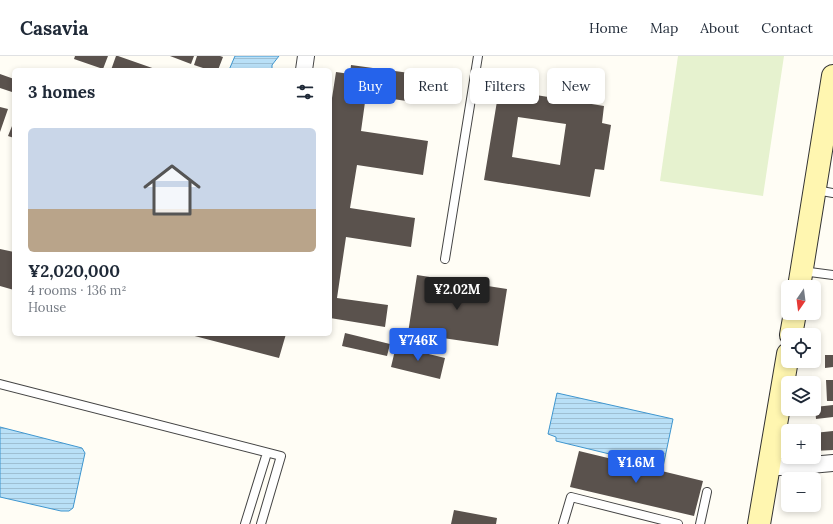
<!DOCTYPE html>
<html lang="en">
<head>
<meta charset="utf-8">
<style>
	:root { --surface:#fff; --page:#f6f6f7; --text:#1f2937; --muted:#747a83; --line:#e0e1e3; --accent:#2563eb }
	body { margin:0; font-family:Lora,serif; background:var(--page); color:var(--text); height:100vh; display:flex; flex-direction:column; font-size:15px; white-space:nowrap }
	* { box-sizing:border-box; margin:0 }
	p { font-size:13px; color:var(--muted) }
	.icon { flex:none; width:22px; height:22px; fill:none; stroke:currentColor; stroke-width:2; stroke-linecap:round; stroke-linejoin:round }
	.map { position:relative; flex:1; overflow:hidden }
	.panel { position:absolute; left:12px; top:12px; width:320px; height:268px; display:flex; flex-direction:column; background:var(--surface); border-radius:6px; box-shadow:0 2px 6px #0003 }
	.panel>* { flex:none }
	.hud { position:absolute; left:344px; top:12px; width:380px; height:36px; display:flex; gap:8px }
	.needle { width:26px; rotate:194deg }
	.fabs { position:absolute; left:781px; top:224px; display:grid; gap:8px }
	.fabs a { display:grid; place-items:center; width:40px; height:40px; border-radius:6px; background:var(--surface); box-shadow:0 2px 6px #0003; font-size:20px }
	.price { position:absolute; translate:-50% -34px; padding:0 9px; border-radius:4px; background:var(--accent); color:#fff; font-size:13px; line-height:26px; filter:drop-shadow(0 1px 2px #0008) }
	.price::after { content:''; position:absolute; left:50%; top:24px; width:12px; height:9px; margin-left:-6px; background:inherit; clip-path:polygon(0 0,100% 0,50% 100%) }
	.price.selected { background:#222; color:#fff }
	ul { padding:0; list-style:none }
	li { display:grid; align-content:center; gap:8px; height:212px; padding:0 16px }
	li+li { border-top:1px solid var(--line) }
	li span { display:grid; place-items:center; height:124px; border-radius:6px; color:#555 }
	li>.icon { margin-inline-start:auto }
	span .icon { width:72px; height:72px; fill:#fffc; stroke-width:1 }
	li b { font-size:17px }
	h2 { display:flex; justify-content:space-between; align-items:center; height:48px; padding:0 16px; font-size:17px }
	.pill { padding:0 14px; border-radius:6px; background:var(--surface); box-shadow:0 2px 6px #0003; font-size:14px; line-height:36px }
	.pill.selected { background:var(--accent); color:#fff }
	header { display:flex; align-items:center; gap:24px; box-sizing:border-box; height:56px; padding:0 20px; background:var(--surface); border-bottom:1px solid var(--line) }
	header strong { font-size:19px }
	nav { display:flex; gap:22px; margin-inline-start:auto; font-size:14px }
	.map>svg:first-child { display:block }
	.pitch { fill:#e6f2cf }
	.water { fill:url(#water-rules); stroke:#3f96cf }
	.building { fill:#5a524d; fill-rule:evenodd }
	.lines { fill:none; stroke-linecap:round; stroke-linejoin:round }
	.service-casing { stroke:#444; stroke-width:10 }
	.minor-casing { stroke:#444; stroke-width:18 }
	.secondary-casing { stroke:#333; stroke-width:24 }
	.service { stroke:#fff; stroke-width:8 }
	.minor { stroke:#fff; stroke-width:16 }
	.secondary { stroke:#fff6b0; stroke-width:22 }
</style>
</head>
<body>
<header>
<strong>Casavia</strong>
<nav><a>Home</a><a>Map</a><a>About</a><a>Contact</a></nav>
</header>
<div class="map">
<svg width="833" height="468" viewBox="0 0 833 468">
	<defs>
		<pattern id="water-rules" width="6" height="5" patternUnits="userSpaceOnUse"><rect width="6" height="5" fill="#b9e0f7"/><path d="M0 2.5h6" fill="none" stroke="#9ebfd3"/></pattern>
	</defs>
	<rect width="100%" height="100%" fill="#fffdf5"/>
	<path class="pitch" d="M 678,0 L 784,0 L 763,140 L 660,125 Z"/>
	<path class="water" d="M 235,0 L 279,0 L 272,9 L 272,14 L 229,14 Z
		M 557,337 L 673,363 L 663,411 L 556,385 L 556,381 L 548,378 Z
		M 0,371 L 82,392 L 85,397 L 73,452 L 69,455 L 61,455 L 0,441 Z"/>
	<path class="building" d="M 75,0 L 108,0 L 103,13 L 74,3 Z
		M 116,0 L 118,0 L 158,14 L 111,14 Z
		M 170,0 L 194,0 L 191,8 Z
		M 197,0 L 220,0 L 223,1 L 218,14 L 209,14 L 194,9 Z
		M 351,9 L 424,19 L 420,47 L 366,39 L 361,75 L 428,85 L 423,119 L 357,109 L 350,152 L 415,162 L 411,191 L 346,181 L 337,242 L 388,249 L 385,271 L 330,262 L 330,55 L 336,16 L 350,18 Z
		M 0,18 L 14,23 L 14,30 L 12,36 L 0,32 Z
		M 499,33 L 604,50 L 602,67 L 611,69 L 604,114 L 595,113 L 590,141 L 484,124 ZM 518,61 L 566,68 L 560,109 L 512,101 Z
		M 0,51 L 8,53 L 0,76 Z
		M 14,65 L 14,82 L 8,80 Z
		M 0,193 L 14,196 L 14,234 L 0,230 Z
		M 417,219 L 507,233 L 498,290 L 408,277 Z
		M 345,277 L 390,288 L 387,300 L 342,290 Z
		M 187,278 L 286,278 L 279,302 Z
		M 396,290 L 445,302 L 440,323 L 391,311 Z
		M 825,299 L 833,299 L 833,311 L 825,312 Z
		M 826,324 L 833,324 L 833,345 L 827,345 Z
		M 833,349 L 833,361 L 816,363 L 815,351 Z
		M 833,375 L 833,394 L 814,395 L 814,377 Z
		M 579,395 L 703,425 L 694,460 L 570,431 Z
		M 454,454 L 497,462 L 496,468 L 451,468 Z"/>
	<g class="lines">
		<defs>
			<path id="service" d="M 816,134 L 833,137
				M 445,203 L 478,0
				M 802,215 L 833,219
				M 0,328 L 281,400 L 261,468
				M 245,468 L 267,397
				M 563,468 L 571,441 L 678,468
				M 700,468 L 707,436"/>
			<path id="minor" d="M 304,14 L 306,0
				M 769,411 L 789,411 L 833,407"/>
			<path id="secondary" d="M 799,231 L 833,20
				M 791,279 L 795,257
				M 759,468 L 788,298"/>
		</defs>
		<use href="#service" class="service-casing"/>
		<use href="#minor" class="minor-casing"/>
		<use href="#secondary" class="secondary-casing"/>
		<use href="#service" class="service"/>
		<use href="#minor" class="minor"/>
		<use href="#secondary" class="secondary"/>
	</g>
</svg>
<div class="fabs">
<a><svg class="needle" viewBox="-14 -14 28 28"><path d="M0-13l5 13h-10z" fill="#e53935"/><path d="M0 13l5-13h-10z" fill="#747a83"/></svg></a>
<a><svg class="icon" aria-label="locate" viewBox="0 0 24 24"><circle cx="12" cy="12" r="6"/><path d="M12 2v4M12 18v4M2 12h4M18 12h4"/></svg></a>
<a><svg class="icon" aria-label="layers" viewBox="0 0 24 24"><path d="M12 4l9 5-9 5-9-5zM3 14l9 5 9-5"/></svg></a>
<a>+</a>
<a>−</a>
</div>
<b class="price selected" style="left:457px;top:255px">¥2.02M</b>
<b class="price" style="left:418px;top:306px">¥746K</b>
<b class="price" style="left:636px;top:428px">¥1.6M</b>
<div class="hud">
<a class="pill selected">Buy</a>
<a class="pill">Rent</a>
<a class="pill">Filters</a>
<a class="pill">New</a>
</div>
<section class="panel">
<h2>3 homes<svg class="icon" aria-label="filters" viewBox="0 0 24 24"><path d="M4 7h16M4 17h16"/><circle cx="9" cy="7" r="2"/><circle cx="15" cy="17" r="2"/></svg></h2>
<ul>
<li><span style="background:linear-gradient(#c9d6e8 65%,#b9a48a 0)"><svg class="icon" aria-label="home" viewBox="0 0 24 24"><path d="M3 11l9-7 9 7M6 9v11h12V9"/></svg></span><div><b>¥2,020,000</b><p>4 rooms · 136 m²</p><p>House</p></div></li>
</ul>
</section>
</div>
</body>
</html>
